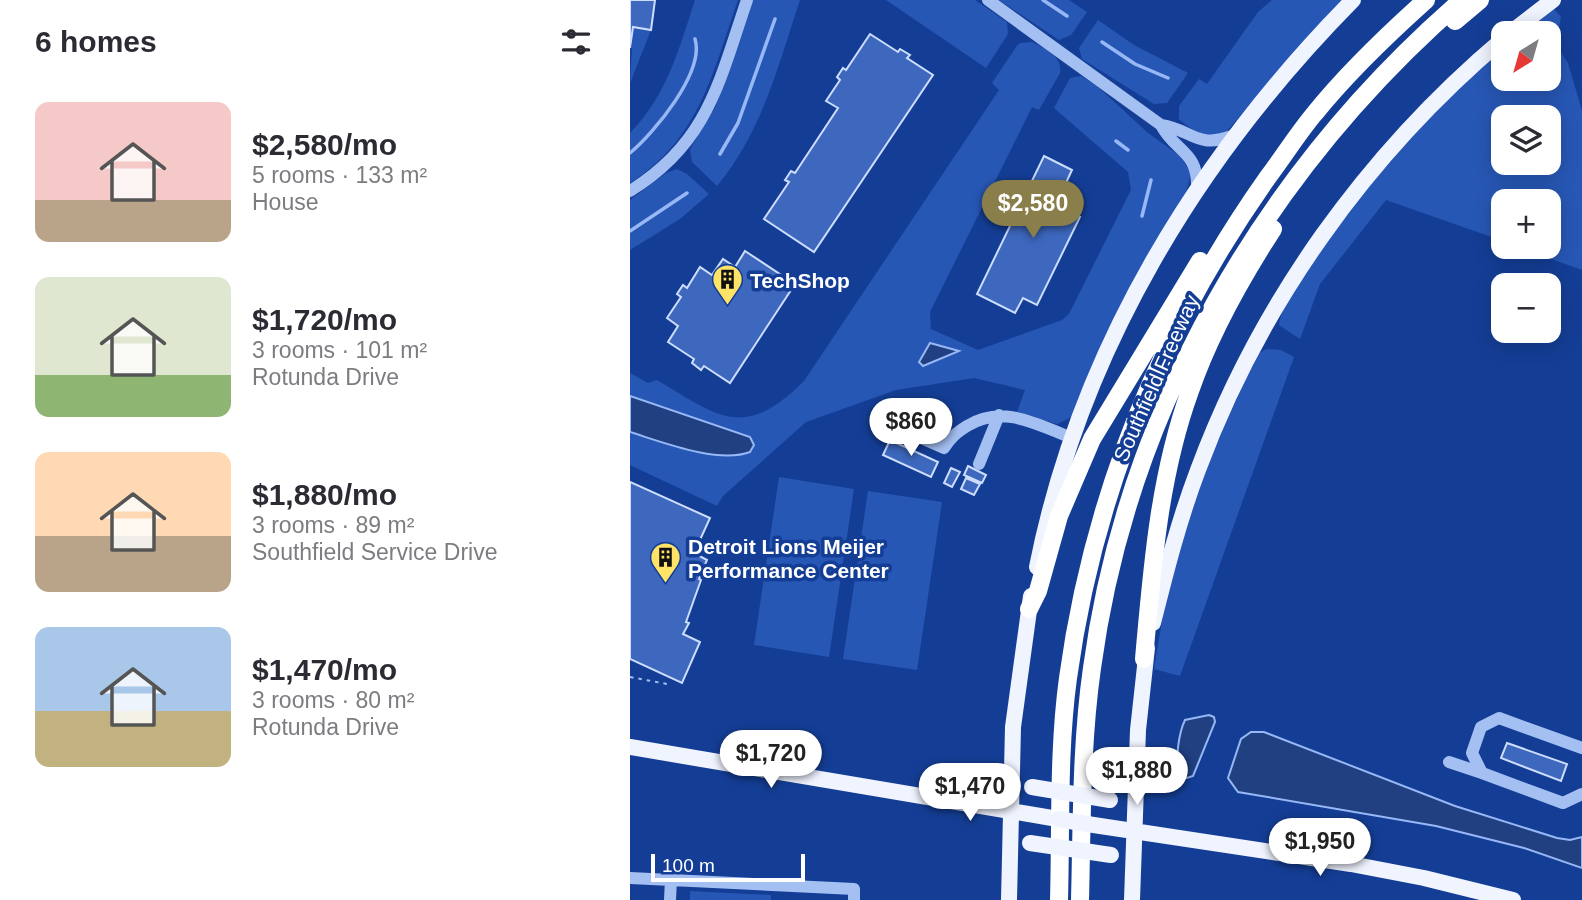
<!DOCTYPE html>
<html lang="en">
<head>
<meta charset="utf-8">
<style>
	:root { --surface:#fff; --page:#f7f7f7; --text:#2b2b33; --muted:#7c7c81; --accent:#8a7e4a }
	body { margin:0; font-family:Arial,sans-serif; background:var(--page); color:var(--text); height:100vh; display:flex; flex-direction:column; font-size:26px; white-space:nowrap }
	* { box-sizing:border-box; margin:0 }
	p { font-size:23px; color:var(--muted) }
	.icon { flex:none; width:38px; height:38px; fill:none; stroke:currentColor; stroke-width:2; stroke-linecap:round; stroke-linejoin:round }
	.map { position:relative; flex:1; overflow:hidden }
	.details { display:flex; flex-direction:column; background:var(--surface); width:630px }
	.details>* { flex:none }
	.needle { width:46px; rotate:217deg }
	.buttons { position:absolute; left:861px; top:21px; display:grid; gap:14px }
	.buttons a { display:grid; place-items:center; width:70px; height:70px; border-radius:14px; background:var(--surface); box-shadow:0 4px 18px #0003; font-size:35px }
	.scale { position:absolute; left:21px; bottom:18px; width:154px; box-sizing:border-box; padding-left:7px; border:4px solid #fff; border-top:0; font-size:19px; line-height:24px; white-space:nowrap; color:#fff; -webkit-text-stroke:5px #143e96; paint-order:stroke }
	.price { position:absolute; translate:-50% -60px; padding:0 16px; border-radius:24px; background:#fff; color:#222; font-size:23px; line-height:46px; filter:drop-shadow(0 2px 4px #0008) }
	.price::after { content:''; position:absolute; left:50%; top:42px; width:21px; height:16px; margin-left:-10px; background:inherit; clip-path:polygon(0 0,100% 0,50% 100%) }
	.price.on { background:var(--accent); color:#fff }
	ul { padding:0; list-style:none }
	li { display:flex; align-items:center; gap:21px; height:175px; padding:0 35px }
	li span { display:grid; place-items:center; flex:none; width:196px; height:140px; border-radius:14px; color:#555 }
	li>.icon { margin-inline-start:auto }
	span .icon { width:84px; height:84px; fill:#fffc; stroke-width:1 }
	li b { font-size:30px }
	h2 { display:flex; justify-content:space-between; align-items:center; height:84px; padding:0 35px; font-size:30px }
	main { display:flex; flex:1; min-height:0 }
	.map>svg:first-child { display:block }
	.green { fill:#2757b5; fill-rule:evenodd }
	.water { fill:#204082; stroke:#97b8f5; stroke-width:2 }
	.lines { fill:none; stroke-linecap:round; stroke-linejoin:round }
	.stream { stroke:#97b8f5; stroke-width:3.5 }
	.building { fill:#3d68be; stroke:#ccddfd; stroke-width:2 }
	.path { stroke:#a4bff2; stroke-width:2; stroke-dasharray:3.5 5; stroke-linecap:butt }
	.minor { stroke:#a4bff2; stroke-width:12 }
	.major { stroke:#f0f4ff; stroke-width:16 }
	.highway { stroke:#fff; stroke-width:18 }
	.major-bridge { stroke:#f0f4ff; stroke-width:16 }
	.labels { text-anchor:middle; dominant-baseline:central; stroke-width:7; stroke-linejoin:round; paint-order:stroke }
	.poi-label { font-size:21px; font-weight:bold; fill:#fff; stroke:#143e96; text-anchor:start }
	.street-label { font-size:21px; fill:#fff; stroke:#143e96 }
</style>
</head>
<body>
<main>
<section class="details">
<h2>6 homes<svg class="icon" aria-label="filters" viewBox="0 0 24 24"><path d="M4 7h16M4 17h16"/><circle cx="9" cy="7" r="2"/><circle cx="15" cy="17" r="2"/></svg></h2>
<ul>
<li><span style="background:linear-gradient(#f6c9c9 70%,#b9a48a 0)"><svg class="icon" aria-label="home" viewBox="0 0 24 24"><path d="M3 11l9-7 9 7M6 9v11h12V9"/></svg></span><div><b>$2,580/mo</b><p>5 rooms · 133 m²</p><p>House</p></div></li>
<li><span style="background:linear-gradient(#dfe7d0 70%,#8fb573 0)"><svg class="icon" aria-label="home" viewBox="0 0 24 24"><path d="M3 11l9-7 9 7M6 9v11h12V9"/></svg></span><div><b>$1,720/mo</b><p>3 rooms · 101 m²</p><p>Rotunda Drive</p></div></li>
<li><span style="background:linear-gradient(#ffd9b3 60%,#b9a48a 0)"><svg class="icon" aria-label="home" viewBox="0 0 24 24"><path d="M3 11l9-7 9 7M6 9v11h12V9"/></svg></span><div><b>$1,880/mo</b><p>3 rooms · 89 m²</p><p>Southfield Service Drive</p></div></li>
<li><span style="background:linear-gradient(#a9c7e8 60%,#c2b280 0)"><svg class="icon" aria-label="home" viewBox="0 0 24 24"><path d="M3 11l9-7 9 7M6 9v11h12V9"/></svg></span><div><b>$1,470/mo</b><p>3 rooms · 80 m²</p><p>Rotunda Drive</p></div></li>
</ul>
</section>
<div class="map">
<svg width="952" height="900" viewBox="0 0 952 900">
	<rect width="100%" height="100%" fill="#143e96"/>
	<path class="green" d="M 65,0 L 108,0 C 83,72 69,140 0,183 L 0,133 C 37,95 49,49 65,0 Z
		M 123,0 L 170,0 C 148,66 132,132 87,186 L 62,162 L 60,149 L 86,106 Z
		M 256,0 L 345,0 L 377,22 L 378,34 L 356,68 Z
		M 369,0 L 439,0 L 457,12 L 441,35 L 429,40 Z
		M 642,0 L 713,0 L 595,133 C 578,139 562,131 549,119 L 549,106 L 569,79 L 577,84 L 628,12 Z
		M 923,8 L 931,17 L 926,45 L 938,63 L 952,111 L 952,270 L 888,247 L 919,247 L 919,201 L 873,201 L 873,241 L 756,200 L 690,284 L 670,339 L 649,325 C 653,300 671,279 684,259 C 739,180 803,112 873,46 L 873,79 L 919,79 L 919,33 L 889,33 ZM 873,117 L 919,117 L 919,163 L 873,163 Z
		M 468,20 L 504,45 L 558,73 L 537,103 L 524,104 L 452,59 L 449,48 Z
		M 3,27 L 21,30 L 0,83 Z
		M 402,42 C 415,48 433,57 430,73 L 409,110 L 402,107 L 300,312 L 301,329 L 348,350 L 432,320 L 439,314 L 501,190 L 498,172 L 424,108 L 440,78 L 451,76 L 467,86 L 518,133 L 550,156 L 561,173 L 556,193 L 442,417 L 427,424 L 387,412 L 395,390 L 344,378 L 266,390 L 176,422 L 93,496 L 87,506 L 0,465 L 0,373 L 18,383 L 27,380 C 89,417 114,441 174,381 L 369,90 L 362,83 L 386,47 L 390,43 Z
		M 47,169 L 57,174 L 79,194 L 50,219 L 0,250 L 0,200 L 36,173 Z
		M 636,349 L 651,350 L 664,357 L 550,676 L 524,669 C 530,634 535,598 545,564 C 565,491 595,422 628,354 Z
		M 149,477 L 224,489 L 199,657 L 124,645 Z
		M 238,491 L 312,502 L 287,670 L 213,659 Z
		M 60,891 L 141,895 L 141,900 L 60,900 Z"/>
	<path class="water" d="M 300,343 L 329,351 L 293,366 L 289,362 Z
		M 0,396 L 120,437 L 124,445 L 120,452 C 88,464 32,442 0,432 Z
		M 579,715 L 584,717 L 585,722 L 563,776 L 557,778 L 550,775 C 544,763 549,732 555,720 Z
		M 621,732 L 634,732 L 825,806 L 927,838 L 940,840 L 952,837 L 952,868 L 894,848 L 806,826 L 608,792 L 598,778 L 611,739 Z"/>
	<g class="lines">
		<path class="stream" d="M 413,0 L 437,16
			M 472,42 L 505,64 L 538,78
			M 486,141 L 498,150
			M 0,153 C 24,133 75,72 65,39
			M 90,154 L 108,123 L 145,19
			M 512,216 L 521,180
			M 0,231 L 57,193"/>
	</g>
	<path class="building" d="M 0,0 L 25,0 L 21,30 L 3,27 L 0,48 Z
		M 240,34 L 268,52 L 270,49 L 280,55 L 277,58 L 303,75 L 184,252 L 134,219 L 159,182 L 155,180 L 161,171 L 165,173 L 208,108 L 196,101 L 210,80 L 207,77 L 213,68 L 216,70 Z
		M 414,156 L 442,170 L 434,187 L 447,194 L 438,211 L 450,217 L 407,305 L 393,298 L 385,313 L 347,294 Z
		M 115,251 L 165,284 L 100,383 L 74,366 L 71,370 L 62,363 L 64,359 L 38,342 L 48,326 L 37,318 L 51,297 L 47,294 L 53,285 L 57,288 L 70,267 L 82,275 L 93,259 L 105,267 Z
		M 260,440 L 308,462 L 301,477 L 253,455 Z
		M 338,466 L 356,475 L 352,483 L 334,475 Z
		M 321,468 L 330,472 L 322,487 L 314,483 Z
		M 336,478 L 350,484 L 344,495 L 331,489 Z
		M 0,482 L 80,518 L 64,553 L 77,560 L 69,579 L 71,580 L 56,622 L 59,623 L 53,634 L 70,642 L 52,683 L 0,659 Z
		M 877,743 L 937,764 L 931,781 L 871,758 Z"/>
	<g class="lines">
		<path class="path" d="M 0,677 L 37,684"/>
		<path class="minor" d="M 358,0 L 531,125 C 545,152 568,151 567,187
			M 531,125 C 563,130 566,149 602,136
			M 0,191 C 78,143 89,82 117,0
			M 273,430 L 314,448 C 321,437 326,433 337,426 C 373,404 406,424 442,438
			M 349,464 L 369,415
			M 952,748 L 869,718 L 851,727 L 842,753 L 852,773 L 933,803 L 952,794
			M 819,762 L 852,773
			M 0,878 L 224,889 L 224,900
			M 40,900 L 41,879"/>
		<path class="major" d="M 880,33 L 923,0
			M 407,567 C 450,350 568,157 723,0
			M 523,623 C 536,571 549,520 568,470 C 630,303 737,154 873,39
			M 0,747 L 428,819
			M 457,824 L 721,864 L 794,878 L 883,900
			M 379,900 L 383,727 L 401,596
			M 502,900 L 508,730 L 517,648"/>
		<path class="highway" d="M 825,21 L 850,0
			M 399,609 L 408,591 L 429,516 L 462,439 L 570,261
			M 514,659 C 522,569 529,476 560,391 C 580,333 610,280 643,229
			M 429,900 C 431,827 428,751 438,678 C 463,495 532,327 638,177 C 654,156 668,133 685,113 C 718,72 757,35 796,0
			M 450,900 C 452,823 451,745 462,668 C 497,408 635,171 832,0"/>
		<path class="major-bridge" d="M 402,787 L 480,800
			M 428,819 L 457,824
			M 400,843 L 481,855"/>
	</g>
	<defs>
		<symbol id="building-pin" viewBox="-11 -11 22 30"><path d="M0 17L-7.5 6A9.5 9.5 0 1 1 7.5 6Z" fill="#ffe366" stroke="#143e96"/><path d="M-4-6H4V6H1V3H-1V6H-4ZM-2.5-4.3h1.7v1.8h-1.7ZM.8-4.3h1.7v1.8H.8ZM-2.5-1h1.7V.8h-1.7ZM.8-1h1.7V.8H.8Z" fill="#111"/></symbol>
	</defs>
	<g fill-rule="evenodd">
		<use href="#building-pin" x="80" y="262" width="35" height="47"/>
		<use href="#building-pin" x="18" y="540" width="35" height="47"/>
	</g>
	<g class="labels">
		<g class="poi-label">
			<text x="120" y="280">TechShop</text>
			<text x="58" y="546">Detroit Lions Meijer<tspan x="58" dy="24">Performance Center</tspan></text>
		</g>
		<g class="street-label">
			<text transform="translate(526 378) rotate(-66)">Southfield Freeway</text>
		</g>
	</g>
</svg>
<div class="buttons">
<a><svg class="needle" viewBox="-14 -14 28 28"><path d="M0-13l5 13h-10z" fill="#e53935"/><path d="M0 13l5-13h-10z" fill="#7c7c81"/></svg></a>
<a><svg class="icon" aria-label="layers" viewBox="0 0 24 24"><path d="M12 4l9 5-9 5-9-5zM3 14l9 5 9-5"/></svg></a>
<a>+</a>
<a>−</a>
</div>
<div class="scale">100 m</div>
<b class="price on" style="left:403px;top:240px">$2,580</b>
<b class="price" style="left:281px;top:458px">$860</b>
<b class="price" style="left:141px;top:790px">$1,720</b>
<b class="price" style="left:507px;top:807px">$1,880</b>
<b class="price" style="left:340px;top:823px">$1,470</b>
<b class="price" style="left:690px;top:878px">$1,950</b>
</div>
</main>
</body>
</html>
